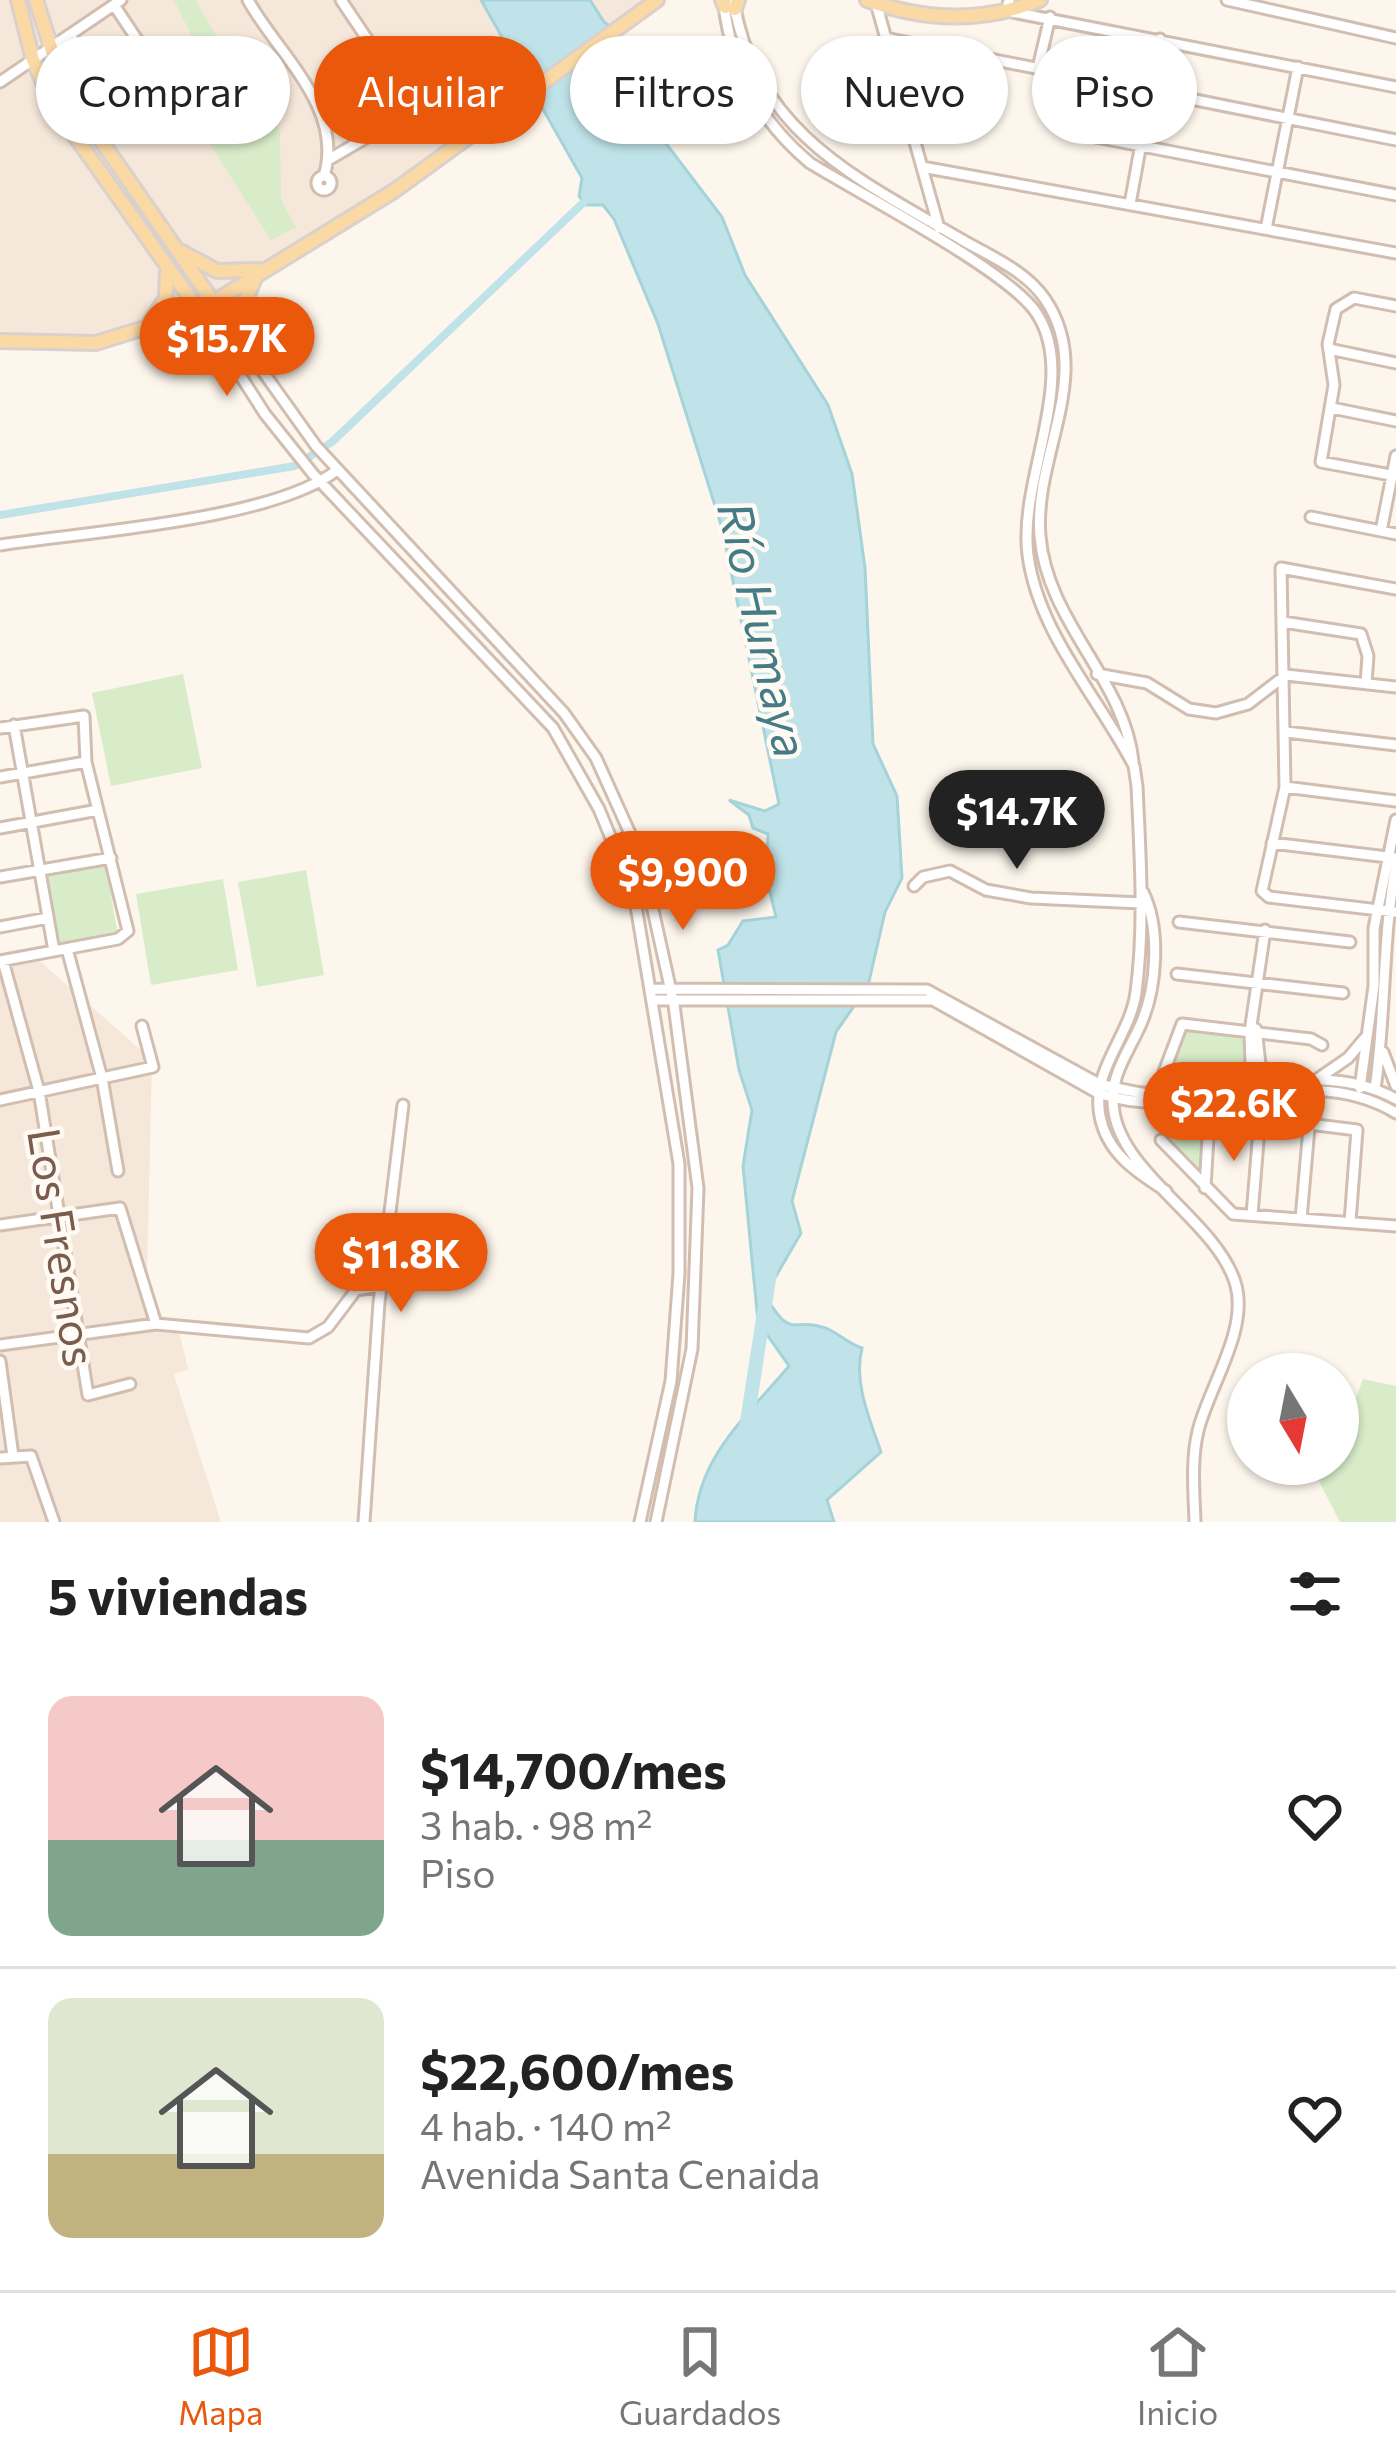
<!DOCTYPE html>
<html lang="es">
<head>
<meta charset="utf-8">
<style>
	:root { --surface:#fff; --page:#f2f2f2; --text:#222; --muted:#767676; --line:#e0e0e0; --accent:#ea580c }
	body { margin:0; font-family:Commissioner,sans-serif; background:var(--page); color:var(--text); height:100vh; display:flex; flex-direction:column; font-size:45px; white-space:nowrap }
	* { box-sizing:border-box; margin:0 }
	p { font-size:39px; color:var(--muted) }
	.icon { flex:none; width:66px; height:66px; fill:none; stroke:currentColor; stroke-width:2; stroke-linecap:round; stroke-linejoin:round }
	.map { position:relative; height:1522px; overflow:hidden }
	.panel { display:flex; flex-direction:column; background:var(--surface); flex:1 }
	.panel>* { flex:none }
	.hud { position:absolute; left:36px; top:36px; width:1326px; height:108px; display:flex; gap:24px }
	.needle { width:78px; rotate:170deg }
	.buttons { position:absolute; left:1227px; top:1353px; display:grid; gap:24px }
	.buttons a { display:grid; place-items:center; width:132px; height:132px; border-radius:50%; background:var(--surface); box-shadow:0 3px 9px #0004; font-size:60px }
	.price { position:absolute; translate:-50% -102px; padding:0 27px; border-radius:42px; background:var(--accent); color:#fff; font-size:39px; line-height:78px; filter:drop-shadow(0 3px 6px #0008) }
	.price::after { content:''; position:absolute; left:50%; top:72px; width:36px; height:27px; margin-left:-18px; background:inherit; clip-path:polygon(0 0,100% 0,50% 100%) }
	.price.current { background:#222; color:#fff }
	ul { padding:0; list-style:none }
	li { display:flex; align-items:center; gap:36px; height:300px; padding:0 48px }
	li+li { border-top:3px solid var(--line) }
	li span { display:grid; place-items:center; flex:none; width:336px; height:240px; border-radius:24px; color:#555 }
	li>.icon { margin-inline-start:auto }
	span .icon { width:144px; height:144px; fill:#fffc; stroke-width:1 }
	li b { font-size:51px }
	h2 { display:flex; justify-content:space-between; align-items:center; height:144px; padding:0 48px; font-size:51px }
	.pill { padding:0 42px; border-radius:54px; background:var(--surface); box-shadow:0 3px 9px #0004; font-size:42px; line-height:108px }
	.pill.current { background:var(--accent); color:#fff }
	.menu { display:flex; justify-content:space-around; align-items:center; height:168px; border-top:3px solid var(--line); background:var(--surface); font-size:33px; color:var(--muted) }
	.menu a { display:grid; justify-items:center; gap:6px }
	.menu .current { color:var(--accent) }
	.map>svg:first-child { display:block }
	.residential { fill:#f5e8da }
	.green { fill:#d8ecc9 }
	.water { fill:#bfe3e8; stroke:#a5d3da; stroke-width:3 }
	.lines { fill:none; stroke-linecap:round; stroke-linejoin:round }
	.canal { stroke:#bfe3e8; stroke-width:8 }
	.river { stroke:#bfe3e8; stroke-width:14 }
	.minor-casing { stroke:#d1beb0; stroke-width:15 }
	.major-casing { stroke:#dad1cd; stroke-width:18 }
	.minor { stroke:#fff; stroke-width:9 }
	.major { stroke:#fbd9a5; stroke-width:12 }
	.labels { text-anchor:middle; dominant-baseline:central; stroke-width:9; stroke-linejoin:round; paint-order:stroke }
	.street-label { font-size:45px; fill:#7a5c4d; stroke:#fffaf3 }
	.water-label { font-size:48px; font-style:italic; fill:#437c86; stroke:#fffaf3 }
</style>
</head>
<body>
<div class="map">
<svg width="1396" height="1522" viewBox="0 0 1396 1522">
	<rect width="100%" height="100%" fill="#fdf6ec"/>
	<path class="residential" d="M 0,0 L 645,0 L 365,213 L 207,305 L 99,342 L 0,339 Z
		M 32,954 L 152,1060 L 147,1275 L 162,1324 L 177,1323 L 188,1369 L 174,1375 L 221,1522 L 0,1522 L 0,960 Z"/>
	<path class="green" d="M 174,0 L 195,0 L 233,64 L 264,99 L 280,133 L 281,200 L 296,227 L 271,240 L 189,111 L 199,51 Z
		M 183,674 L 202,768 L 111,786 L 92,693 Z
		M 105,863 L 118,934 L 55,946 L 42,875 Z
		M 306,870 L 324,975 L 257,987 L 238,882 Z
		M 223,879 L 238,970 L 151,985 L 136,894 Z
		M 1186,1030 L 1249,1037 L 1251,1058 L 1239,1078 L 1164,1086 L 1177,1077 L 1172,1063 Z
		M 1199,1107 L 1204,1145 L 1199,1174 L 1165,1133 L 1165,1111 Z
		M 1363,1379 L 1396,1386 L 1396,1522 L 1340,1522 L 1310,1464 L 1338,1464 L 1338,1421 L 1350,1414 Z"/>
	<path class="water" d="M 481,0 L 590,0 L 604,22 L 618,31 L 629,85 L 655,129 L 722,217 L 745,275 L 828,405 L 852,474 L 865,568 L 873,744 L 897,796 L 902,878 L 885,912 L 868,986 L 836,1032 L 792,1201 L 801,1233 L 765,1295 C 793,1343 791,1315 828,1329 C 839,1334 849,1344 862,1348 C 853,1382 870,1420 881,1452 L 827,1500 L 834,1522 L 695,1522 C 698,1456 749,1414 789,1366 L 758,1322 L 743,1166 L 752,1110 L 739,1070 L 718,950 L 728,945 L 743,921 L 776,917 L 766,876 L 768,834 L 753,828 L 749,815 L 729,800 L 765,811 L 779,804 L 722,528 L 658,324 L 614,219 L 603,205 L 586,205 L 579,196 L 582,178 Z"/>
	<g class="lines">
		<path class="canal" d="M 0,515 L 295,466 L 332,442 L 584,202"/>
		<path class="river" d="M 746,1428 L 770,1273"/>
		<defs>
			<path id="minor" d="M 248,0 C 277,53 345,108 324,176
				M 341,0 L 406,97 L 399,116 L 407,121 L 412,113 L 403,108
				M 1009,0 L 1007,11 L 1396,87
				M 1227,0 L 1396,38
				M 734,3 C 756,134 860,180 964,241 C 992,257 1026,271 1045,299 C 1096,374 1033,455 1040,536 C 1047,622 1124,679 1133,761
				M 876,3 L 939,228
				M 114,5 L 154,65
				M 724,5 C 732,71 760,121 810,163 C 860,194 1011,272 1037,314 C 1079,379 1018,480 1028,555 C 1038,633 1099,698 1134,766 L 1137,786 C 1140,854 1145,925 1136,992 C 1130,1037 1091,1069 1100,1116 C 1107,1153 1136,1172 1166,1191
				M 70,35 L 123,116
				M 885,38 L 1396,140
				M151 71a7 7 0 1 1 14 0a7 7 0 1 1-14 0Z
				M 1038,68 L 1050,17
				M 0,82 L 121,0
				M 1080,134 L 1396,195
				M 328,160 L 400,118
				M 922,167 L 1396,253
				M317 183a7 7 0 1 1 14 0a7 7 0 1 1-14 0Z
				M 1130,204 L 1160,39
				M 1266,229 L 1298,67
				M 214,303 L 316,446 L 564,713 L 596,758 L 642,860 L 674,1005 L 698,1188 L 692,1349 L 656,1522
				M 1396,306 L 1354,298 L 1336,309 L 1328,344 L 1334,385 L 1321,462 L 1396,476
				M 199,311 L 265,414 L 313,474 L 553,728 L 599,809 L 634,894 L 679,1164 L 679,1274 L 671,1381 L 640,1522
				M 1329,349 L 1396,363
				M 1332,408 L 1396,421
				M 1311,517 L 1396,534
				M 1381,531 L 1396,456
				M 0,545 C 85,532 274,520 337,470
				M 1396,589 L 1281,568 L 1285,787 L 1262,891 L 1269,897 L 1396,912
				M 1283,622 L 1361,634 L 1368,656 L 1366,683
				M 1097,674 L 1147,683 L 1189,709 L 1216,713 L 1248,704 L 1286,675 L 1396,687
				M 14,725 L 54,951
				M 0,728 L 84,716 L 86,762 L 128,931 L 118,939 L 0,961
				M 1286,732 L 1396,745
				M 0,777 L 86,762
				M 1285,787 L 1396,801
				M 0,828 L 98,810
				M 1272,843 L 1396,858
				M 0,877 L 111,858
				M 914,886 L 923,877 L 950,871 L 986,890 L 1031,898 L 1142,903
				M 1143,892 C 1161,929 1157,989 1140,1026 C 1127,1055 1108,1078 1114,1112 C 1124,1175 1215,1221 1235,1282 C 1250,1329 1209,1386 1198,1431 C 1191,1460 1194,1492 1195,1522
				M 1179,922 L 1350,942
				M 0,927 L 48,918
				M 67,949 L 102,1078 L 118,1171
				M 3,961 L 39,1091 L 88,1395 L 130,1384
				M 1177,974 L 1343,993
				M 651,989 L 927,990 L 1099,1084 C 1124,1090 1149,1096 1174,1095 C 1251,1093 1323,1060 1396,1099
				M 653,1000 L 933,1000 L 1098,1093 C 1197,1127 1304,1057 1396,1113
				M 1256,1029 L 1260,1064 L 1270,1082
				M 1250,1032 L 1265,930
				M 1383,1052 L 1396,1086
				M 1164,1072 L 1182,1024 L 1311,1039 L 1322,1045
				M 1319,1078 L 1348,1058 L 1365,1038
				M 1236,1087 L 1251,1065 L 1250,1032
				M 1360,1088 L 1374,986 L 1374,928 L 1396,820
				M 1375,1089 C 1386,1014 1382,939 1396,865
				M 0,1100 L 153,1067 L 142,1026
				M 1309,1124 L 1357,1130 L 1350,1222
				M 1161,1140 L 1233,1214 L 1396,1226
				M 1205,1188 L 1210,1103
				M 1252,1215 L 1260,1117
				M 1301,1219 L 1311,1105
				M 0,1225 L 120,1208 L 156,1324
				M 0,1345 L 156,1324 L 309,1338 L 328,1327 L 356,1290 L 381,1286
				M 0,1361 L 13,1456
				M 0,1458 L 31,1456 L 54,1522
				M 364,1522 L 379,1303 L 403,1105"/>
			<path id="major" d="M 18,0 L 33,60 L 53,105 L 199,311
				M 36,0 L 63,86 L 214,303
				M 722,0 L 725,7
				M 867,0 C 925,21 983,23 1040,0
				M 735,9 L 738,0
				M 182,252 L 217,271 L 258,270
				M 149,324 L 166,298 L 167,272
				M 150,330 L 211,352 L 232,366
				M 0,341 L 96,343 L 199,311 L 394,191 L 657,0
				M 242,348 L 239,315 L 256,276"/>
		</defs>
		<use href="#minor" class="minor-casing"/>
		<use href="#major" class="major-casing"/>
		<use href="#minor" class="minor"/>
		<use href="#major" class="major"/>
	</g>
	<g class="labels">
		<g class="street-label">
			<text transform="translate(64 1247) rotate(81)">Los Fresnos</text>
		</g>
		<g class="water-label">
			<text transform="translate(765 629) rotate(77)">Río Humaya</text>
		</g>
	</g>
</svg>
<div class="buttons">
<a><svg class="needle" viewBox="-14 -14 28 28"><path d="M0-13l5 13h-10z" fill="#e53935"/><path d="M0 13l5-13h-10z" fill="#767676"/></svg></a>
</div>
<b class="price" style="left:227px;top:399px">$15.7K</b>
<b class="price current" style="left:1017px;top:872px">$14.7K</b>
<b class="price" style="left:683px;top:933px">$9,900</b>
<b class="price" style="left:1234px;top:1164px">$22.6K</b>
<b class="price" style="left:401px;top:1315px">$11.8K</b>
<div class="hud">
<a class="pill">Comprar</a>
<a class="pill current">Alquilar</a>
<a class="pill">Filtros</a>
<a class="pill">Nuevo</a>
<a class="pill">Piso</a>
</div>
</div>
<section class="panel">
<h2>5 viviendas<svg class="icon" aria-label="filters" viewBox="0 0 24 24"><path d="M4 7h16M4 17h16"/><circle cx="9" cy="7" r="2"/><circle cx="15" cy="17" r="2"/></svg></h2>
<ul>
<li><span style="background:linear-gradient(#f6c9c9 60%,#7fa58c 0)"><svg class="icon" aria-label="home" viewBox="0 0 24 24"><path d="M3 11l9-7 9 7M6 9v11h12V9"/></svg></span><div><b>$14,700/mes</b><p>3 hab. · 98 m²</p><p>Piso</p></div><svg class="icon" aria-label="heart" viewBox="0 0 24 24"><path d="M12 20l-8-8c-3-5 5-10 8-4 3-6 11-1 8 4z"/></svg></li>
<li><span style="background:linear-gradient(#dfe7d0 65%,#c2b280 0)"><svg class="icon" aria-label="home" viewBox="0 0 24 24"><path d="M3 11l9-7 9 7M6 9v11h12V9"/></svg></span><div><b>$22,600/mes</b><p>4 hab. · 140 m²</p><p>Avenida Santa Cenaida</p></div><svg class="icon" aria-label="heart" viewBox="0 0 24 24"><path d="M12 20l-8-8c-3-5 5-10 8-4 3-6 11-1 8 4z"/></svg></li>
</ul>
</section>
<nav class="menu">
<a class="current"><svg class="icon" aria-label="map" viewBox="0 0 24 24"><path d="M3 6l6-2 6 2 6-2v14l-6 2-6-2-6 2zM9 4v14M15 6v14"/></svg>Mapa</a>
<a><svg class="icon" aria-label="saved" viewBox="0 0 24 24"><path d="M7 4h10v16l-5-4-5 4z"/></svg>Guardados</a>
<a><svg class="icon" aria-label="home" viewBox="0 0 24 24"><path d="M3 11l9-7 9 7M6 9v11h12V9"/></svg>Inicio</a>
</nav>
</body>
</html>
